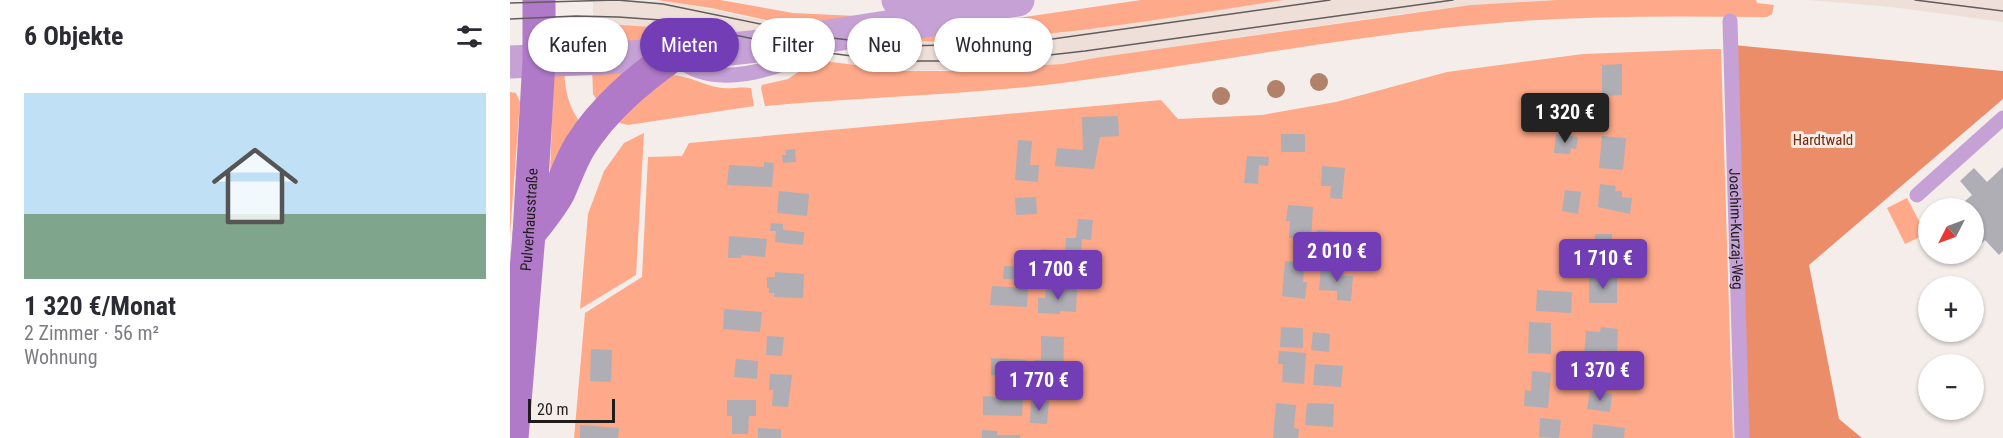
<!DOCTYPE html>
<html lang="de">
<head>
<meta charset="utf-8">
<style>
	:root { --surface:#fff; --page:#f7f7f7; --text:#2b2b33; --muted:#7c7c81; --line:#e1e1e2; --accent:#733eb5 }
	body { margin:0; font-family:"Roboto Condensed",sans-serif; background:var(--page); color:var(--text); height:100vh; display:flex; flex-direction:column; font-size:22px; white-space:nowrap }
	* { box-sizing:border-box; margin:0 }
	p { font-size:20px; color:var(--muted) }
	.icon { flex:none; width:33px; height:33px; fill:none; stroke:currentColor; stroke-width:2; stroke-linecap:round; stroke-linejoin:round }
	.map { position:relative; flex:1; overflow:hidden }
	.side { display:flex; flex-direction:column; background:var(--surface); width:510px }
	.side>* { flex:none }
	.guide { position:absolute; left:18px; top:18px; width:570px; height:54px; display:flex; gap:12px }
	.needle { width:39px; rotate:228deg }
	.fabs { position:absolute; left:1408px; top:198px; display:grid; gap:12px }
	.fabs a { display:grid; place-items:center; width:66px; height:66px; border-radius:50%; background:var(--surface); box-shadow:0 2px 4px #0004; font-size:30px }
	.scale { position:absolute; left:18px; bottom:15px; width:87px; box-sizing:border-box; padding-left:6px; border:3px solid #1f1c1b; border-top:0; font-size:16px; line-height:21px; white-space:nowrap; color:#1f1c1b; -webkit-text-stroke:4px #f4edea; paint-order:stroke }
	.price { position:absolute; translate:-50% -51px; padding:0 14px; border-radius:6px; background:var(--accent); color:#fff; font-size:20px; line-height:39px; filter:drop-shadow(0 2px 3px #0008) }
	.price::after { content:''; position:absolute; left:50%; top:36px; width:18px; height:14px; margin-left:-9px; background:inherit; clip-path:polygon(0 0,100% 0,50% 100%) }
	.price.on { background:#222; color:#fff }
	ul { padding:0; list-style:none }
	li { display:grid; align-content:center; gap:12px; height:318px; padding:0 24px }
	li+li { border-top:2px solid var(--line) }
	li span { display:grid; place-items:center; height:186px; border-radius:0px; color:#555 }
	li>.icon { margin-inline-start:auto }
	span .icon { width:108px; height:108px; fill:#fffc; stroke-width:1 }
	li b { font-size:26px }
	h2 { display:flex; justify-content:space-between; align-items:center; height:72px; padding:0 24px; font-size:26px }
	.chip { padding:0 21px; border-radius:27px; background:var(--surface); box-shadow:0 2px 4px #0004; font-size:21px; line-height:54px }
	.chip.on { background:var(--accent); color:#fff }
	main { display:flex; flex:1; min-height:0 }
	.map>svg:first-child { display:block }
	.built { fill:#efdfd9 }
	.green { fill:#fea989 }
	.forest { fill:#ec8d6a }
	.building { fill:#aeaeb4 }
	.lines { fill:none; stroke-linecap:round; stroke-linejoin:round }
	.service { stroke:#c6a1d6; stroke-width:15 }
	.tertiary { stroke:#c6a1d6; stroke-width:33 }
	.secondary { stroke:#b07ac8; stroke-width:33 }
	.tram { stroke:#625d5c; stroke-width:1.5 }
	.tree { fill:#b28169 }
	.labels { text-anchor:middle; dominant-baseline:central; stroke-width:6; stroke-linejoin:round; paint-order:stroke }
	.park-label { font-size:15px; fill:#7c2900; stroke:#f4edea }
	.street-label { font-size:15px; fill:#1f1c1b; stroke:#f4edea }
</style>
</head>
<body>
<main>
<section class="side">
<h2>6 Objekte<svg class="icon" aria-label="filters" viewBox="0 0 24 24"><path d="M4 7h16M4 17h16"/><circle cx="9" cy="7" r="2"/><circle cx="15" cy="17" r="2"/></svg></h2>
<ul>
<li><span style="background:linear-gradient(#bfe0f5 65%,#7fa58c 0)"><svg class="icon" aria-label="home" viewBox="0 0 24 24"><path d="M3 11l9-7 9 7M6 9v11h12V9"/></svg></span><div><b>1 320 €/Monat</b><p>2 Zimmer · 56 m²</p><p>Wohnung</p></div></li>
</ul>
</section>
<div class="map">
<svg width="1493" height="438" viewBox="0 0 1493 438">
	<rect width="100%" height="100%" fill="#f4edea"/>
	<path class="built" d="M 83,0 L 159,1 L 298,29 L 204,42 L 167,31 L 119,25 L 83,23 Z
		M 774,0 L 1047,0 L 961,5 L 899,13 L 591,57 L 552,64 L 508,68 L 392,71 L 338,64 L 339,47 L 363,49 L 366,37 L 390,35 L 401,40 L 452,41 L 550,33 Z
		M 1298,0 L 1493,0 L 1493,22 L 1382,7 Z"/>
	<path class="green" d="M 147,0 L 210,0 L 283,13 L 346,16 L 298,29 L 201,8 Z
		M 631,0 L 774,0 C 675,15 576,33 476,39 C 451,41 412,46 390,35 Z
		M 1047,0 L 1246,0 L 1247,3 L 1264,5 L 1262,14 L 1257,17 C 1159,16 1061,15 964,25 C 826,38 690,65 552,83 C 454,95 354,97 255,106 L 251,88 L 252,85 L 278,79 L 306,60 L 392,71 L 437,71 L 552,64 L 591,57 L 961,5 Z
		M 83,23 L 142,27 L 205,39 L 82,46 Z
		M 1203,49 L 1211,49 L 1223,438 L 64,438 L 75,313 L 132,277 L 138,157 L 172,156 L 179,143 L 651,100 L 668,119 L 752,115 L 826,102 L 937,72 L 952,70 L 1073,54 Z
		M 82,66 L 125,68 L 90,105 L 83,94 Z
		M 54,67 C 55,91 58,107 73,126 L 40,173 L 44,70 Z
		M 163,75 C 178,76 192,84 206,87 C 218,90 230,86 241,88 L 244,106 L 118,125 L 110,123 L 105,119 Z
		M 0,92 L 6,93 L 10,102 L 0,235 Z
		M 134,133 L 126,275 L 70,309 L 78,214 L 94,171 L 114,143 Z
		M 1397,198 L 1416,234 L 1395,244 L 1377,208 Z"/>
	<path class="forest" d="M 1223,45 L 1493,71 L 1493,99 L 1299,265 L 1329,419 L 1352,438 L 1239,438 Z"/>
	<path class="building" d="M 1112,64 L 1112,95 L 1092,96 L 1092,65 Z
		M 1028,98 L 1043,99 L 1041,123 L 1014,121 L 1015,104 L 1028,105 Z
		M 608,116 L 609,136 L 590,137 L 584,169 L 545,166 L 547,148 L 573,150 L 572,117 Z
		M 771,134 L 795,134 L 795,152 L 771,152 Z
		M 1046,134 L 1068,137 L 1066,149 L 1061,148 L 1060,154 L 1044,153 Z
		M 1092,136 L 1116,138 L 1113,170 L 1089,168 Z
		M 508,140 L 522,141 L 520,165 L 529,165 L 528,182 L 505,180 Z
		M 285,149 L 286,162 L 273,163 L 272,155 L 276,155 L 275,150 Z
		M 737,156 L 759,157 L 758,166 L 749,165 L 748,184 L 734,183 Z
		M 254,162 L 264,163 L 262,187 L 217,185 L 219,165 L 254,167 Z
		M 812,166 L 835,168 L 832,199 L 820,198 L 821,186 L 811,186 Z
		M 1493,167 L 1493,251 L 1489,255 L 1475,240 L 1470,245 L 1464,238 L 1464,208 L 1447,208 L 1462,195 L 1450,181 L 1464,168 L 1477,182 Z
		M 1090,184 L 1106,186 L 1105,191 L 1112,191 L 1112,197 L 1122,198 L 1120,214 L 1088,207 Z
		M 1055,190 L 1071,192 L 1068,214 L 1052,211 Z
		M 269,191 L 299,194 L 297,216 L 267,213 Z
		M 526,197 L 527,214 L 506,215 L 505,198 Z
		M 778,205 L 803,207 L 801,239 L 779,238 L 780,221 L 776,221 Z
		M 568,219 L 583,220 L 581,240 L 572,239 L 570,265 L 554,264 L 553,270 L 530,267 L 531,249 L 555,251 L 556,238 L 566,238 Z
		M 261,223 L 273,224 L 273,230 L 294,232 L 293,245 L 265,242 L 266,231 L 260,231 Z
		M 807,230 L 845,233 L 843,253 L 805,250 Z
		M 1085,234 L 1102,234 L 1102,240 L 1116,241 L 1115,263 L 1098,263 L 1099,259 L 1084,258 Z
		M 219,236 L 257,239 L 255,257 L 231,255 L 231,258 L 218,258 Z
		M 1050,252 L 1077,253 L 1076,270 L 1049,268 Z
		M 775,261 L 794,263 L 793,282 L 797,282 L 795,299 L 772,296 Z
		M 494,266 L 523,267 L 522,280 L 493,279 Z
		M 811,267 L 834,269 L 833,276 L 843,276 L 841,301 L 827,300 L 827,291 L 809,290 Z
		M 265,272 L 294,274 L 293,298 L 264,297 L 264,293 L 259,293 L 259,288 L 257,288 L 257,277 L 265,277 Z
		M 1079,278 L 1107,278 L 1107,303 L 1079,303 Z
		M 482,286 L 518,288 L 517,307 L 480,305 Z
		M 536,287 L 567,289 L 566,312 L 550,311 L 550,314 L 528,313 L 528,298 L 535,298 Z
		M 1027,290 L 1062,292 L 1061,313 L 1026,311 Z
		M 214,309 L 252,312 L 250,332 L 213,329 Z
		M 1019,322 L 1041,323 L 1041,354 L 1018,353 Z
		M 771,327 L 793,328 L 793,348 L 770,347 Z
		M 1091,327 L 1108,329 L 1107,352 L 1092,350 L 1091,357 L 1074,355 L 1076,331 L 1090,332 Z
		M 803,332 L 820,334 L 819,352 L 801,350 Z
		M 257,336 L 274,337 L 272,356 L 256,355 Z
		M 531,336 L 554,337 L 553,374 L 530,374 L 530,371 L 523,371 L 524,360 L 531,360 Z
		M 81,349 L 102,350 L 101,382 L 80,381 Z
		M 769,351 L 796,353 L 794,384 L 772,382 L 773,364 L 768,364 Z
		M 481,358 L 516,360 L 516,370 L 499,369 L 499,376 L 481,375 Z
		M 226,359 L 248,361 L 247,379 L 224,377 Z
		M 805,364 L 833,366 L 831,387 L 803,385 Z
		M 1022,371 L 1041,373 L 1038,408 L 1014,406 L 1015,390 L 1021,391 Z
		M 260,374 L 282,375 L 278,407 L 262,406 L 263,390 L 259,390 Z
		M 1080,391 L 1102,394 L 1100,412 L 1077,409 Z
		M 473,396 L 513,398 L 512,416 L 473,415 Z
		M 217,400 L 246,400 L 246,416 L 239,416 L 238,434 L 222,434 L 222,416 L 217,416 Z
		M 521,401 L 539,401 L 537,424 L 520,423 Z
		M 766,403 L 786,405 L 784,428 L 789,429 L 788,438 L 763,438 Z
		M 797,403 L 824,404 L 823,427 L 795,425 Z
		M 1030,418 L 1051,420 L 1049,438 L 1029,437 Z
		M 1083,424 L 1115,428 L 1114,438 L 1082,438 Z
		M 70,425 L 109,428 L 108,438 L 70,438 Z
		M 248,428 L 271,429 L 271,438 L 248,438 Z
		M 472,430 L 487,431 L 487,435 L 510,435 L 510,438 L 472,438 Z"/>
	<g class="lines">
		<g class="service">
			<path id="s1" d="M 1220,21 L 1232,438"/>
			<path d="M 168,59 C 204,91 268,69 306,49"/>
			<path d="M 1407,195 L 1493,118"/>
		</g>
		<path class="tertiary" d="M 388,0 L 440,4
			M 0,62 L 163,55 L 268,44 L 421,20 L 465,6 L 508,0"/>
		<g class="secondary">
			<path d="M 19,234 C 30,220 41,207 49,192 C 56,176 61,161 70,146 C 94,108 128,80 163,55"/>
			<path id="s2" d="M 2,438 L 19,234 L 29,60 L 29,0"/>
		</g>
		<path class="tram" d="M 1405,0 L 1493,11
			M 0,3 L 107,0 L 153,4 L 313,37 L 392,46 L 438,45 L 521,42 L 820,0
			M 0,19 L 66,16 L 108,17 L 151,20 L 303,51 L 350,57 L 395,61 L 485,61 L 575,51 L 943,0"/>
	</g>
	<g class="tree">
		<circle cx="809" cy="82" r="9"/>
		<circle cx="766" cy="89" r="9"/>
		<circle cx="711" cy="96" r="9"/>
	</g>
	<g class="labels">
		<g class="park-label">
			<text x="1313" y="140">Hardtwald</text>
		</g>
		<g class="street-label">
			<text stroke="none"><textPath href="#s2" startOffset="219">Pulverhausstraße</textPath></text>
			<text stroke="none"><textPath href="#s1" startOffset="208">Joachim-Kurzaj-Weg</textPath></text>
		</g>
	</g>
</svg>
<div class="fabs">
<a><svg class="needle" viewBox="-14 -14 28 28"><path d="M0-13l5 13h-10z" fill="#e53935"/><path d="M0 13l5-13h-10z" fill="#7c7c81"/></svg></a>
<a>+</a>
<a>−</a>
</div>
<div class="scale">20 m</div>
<b class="price on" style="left:1055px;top:144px">1 320 €</b>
<b class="price" style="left:827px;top:283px">2 010 €</b>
<b class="price" style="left:1093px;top:290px">1 710 €</b>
<b class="price" style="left:548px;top:301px">1 700 €</b>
<b class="price" style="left:1090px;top:402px">1 370 €</b>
<b class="price" style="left:529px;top:412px">1 770 €</b>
<div class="guide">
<a class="chip">Kaufen</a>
<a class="chip on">Mieten</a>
<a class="chip">Filter</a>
<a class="chip">Neu</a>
<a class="chip">Wohnung</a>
</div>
</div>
</main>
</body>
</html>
